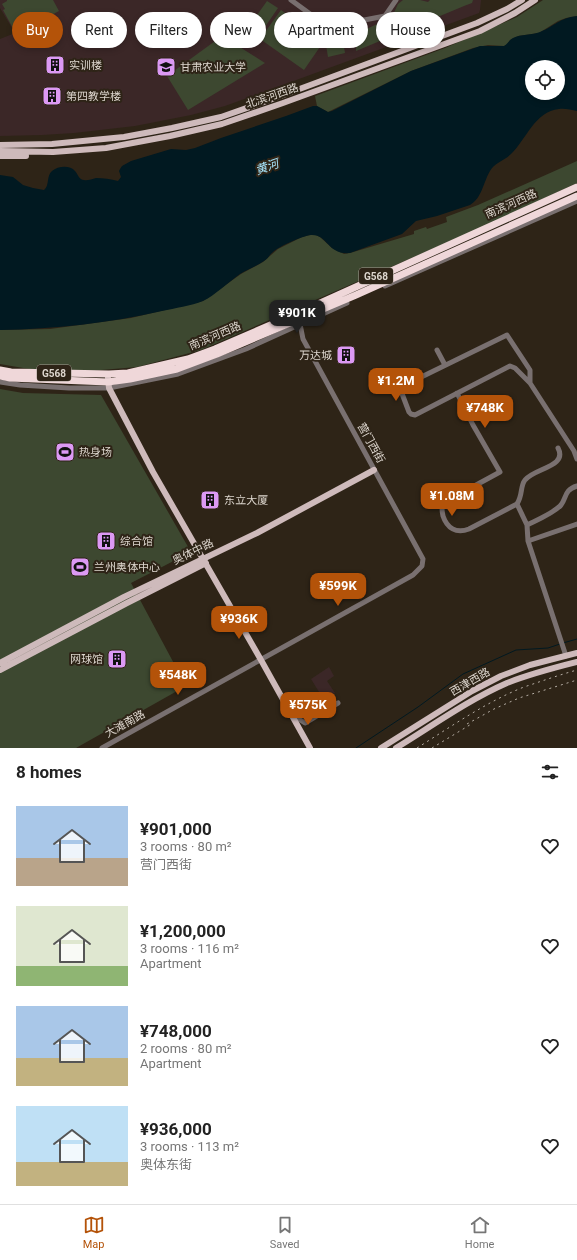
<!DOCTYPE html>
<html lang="en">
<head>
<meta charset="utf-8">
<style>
	:root { --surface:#fff; --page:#f2f2f2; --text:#222; --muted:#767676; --line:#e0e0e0; --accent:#b45309 }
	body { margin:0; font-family:Roboto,"Noto Sans SC",sans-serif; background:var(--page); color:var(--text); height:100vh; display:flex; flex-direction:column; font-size:15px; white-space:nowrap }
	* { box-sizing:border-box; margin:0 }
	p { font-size:13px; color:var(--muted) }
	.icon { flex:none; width:22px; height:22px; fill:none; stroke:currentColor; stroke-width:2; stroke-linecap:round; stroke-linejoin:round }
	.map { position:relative; height:748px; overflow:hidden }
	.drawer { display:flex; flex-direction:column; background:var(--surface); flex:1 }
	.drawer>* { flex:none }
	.guide { position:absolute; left:12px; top:12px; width:553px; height:36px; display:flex; gap:8px }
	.controls { position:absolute; left:525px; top:60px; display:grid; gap:8px }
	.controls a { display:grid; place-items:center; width:40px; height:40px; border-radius:50%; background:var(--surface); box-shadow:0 2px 6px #0003; font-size:20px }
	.price { position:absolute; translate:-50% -34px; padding:0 9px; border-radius:8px; background:var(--accent); color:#fff; font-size:13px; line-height:26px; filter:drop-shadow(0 1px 2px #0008) }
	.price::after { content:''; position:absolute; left:50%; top:24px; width:12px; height:9px; margin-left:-6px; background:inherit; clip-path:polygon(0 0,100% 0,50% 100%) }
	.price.active { background:#222; color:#fff }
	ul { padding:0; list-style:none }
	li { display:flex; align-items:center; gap:12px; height:100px; padding:0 16px }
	li span { display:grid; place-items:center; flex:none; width:112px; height:80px; border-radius:0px; color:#555 }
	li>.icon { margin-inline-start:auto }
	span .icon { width:48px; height:48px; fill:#fffc; stroke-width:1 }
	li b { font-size:17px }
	h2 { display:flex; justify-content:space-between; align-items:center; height:48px; padding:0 16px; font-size:17px }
	.chip { padding:0 14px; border-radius:18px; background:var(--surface); box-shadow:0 2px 6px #0003; font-size:14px; line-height:36px }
	.chip.active { background:var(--accent); color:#fff }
	.menu { display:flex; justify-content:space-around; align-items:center; height:56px; border-top:1px solid var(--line); background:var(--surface); font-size:11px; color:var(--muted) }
	.menu a { display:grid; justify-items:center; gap:2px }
	.menu .active { color:var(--accent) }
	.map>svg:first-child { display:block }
	.education { fill:#3b2727 }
	.green { fill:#3d4830 }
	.water { fill:#011921; fill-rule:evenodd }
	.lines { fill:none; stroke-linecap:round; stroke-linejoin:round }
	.stream { stroke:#011921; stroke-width:1 }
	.minor { stroke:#797070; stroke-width:5 }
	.major { stroke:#cebabb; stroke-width:6 }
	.highway { stroke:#efd7d9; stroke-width:7 }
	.rail { stroke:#b6aea5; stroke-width:1; stroke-dasharray:2 4; stroke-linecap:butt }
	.labels { text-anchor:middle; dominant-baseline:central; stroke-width:4; stroke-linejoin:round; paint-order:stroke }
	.shield { fill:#2e2417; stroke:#a8a197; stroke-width:1 }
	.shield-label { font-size:10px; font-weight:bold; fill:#ddd6ce }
	.poi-label { font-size:11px; fill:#ddd6ce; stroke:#2e2417; text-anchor:start }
	.street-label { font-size:11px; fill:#ddd6ce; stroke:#2e2417 }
	.water-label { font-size:12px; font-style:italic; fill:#a9e7fe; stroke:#2e2417 }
</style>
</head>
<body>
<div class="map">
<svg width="577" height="748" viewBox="0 0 577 748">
	<rect width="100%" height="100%" fill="#2e2417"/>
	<path class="education" d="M 0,0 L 481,0 L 480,10 L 479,13 L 225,106 L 191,115 L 135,126 L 74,133 L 42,135 L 0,136 L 0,39 L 15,33 L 0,8 Z
		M 329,667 L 334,676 L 327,681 L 335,693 L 324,700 L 311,679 Z"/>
	<path class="green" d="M 7,0 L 53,0 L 59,11 L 16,34 L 3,10 L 5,9 L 2,4 L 7,1 Z
		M 403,0 L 420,0 L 428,2 L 430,0 L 473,0 L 472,3 L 464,6 L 356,51 L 356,34 L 392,17 L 398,4 Z
		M 543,0 L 577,0 L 577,16 L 566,18 L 558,21 L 539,33 L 518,36 L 510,40 L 507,45 L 504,46 L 488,45 L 473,48 L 411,71 L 332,110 L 328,112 L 317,106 L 315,96 L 445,48 L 517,17 Z
		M 267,1 L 278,8 L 258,37 L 247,29 Z
		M 281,10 L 324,41 L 304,70 L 260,39 Z
		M 222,36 L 265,63 L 188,110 L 167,76 Z
		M 342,36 L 345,53 L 328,57 L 325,39 Z
		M 577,161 L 577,183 L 487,225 L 201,350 L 137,367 L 89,371 L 29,369 L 0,364 L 0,330 L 50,329 L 131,318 L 203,301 L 241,274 L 263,262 L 278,249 L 302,237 L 310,235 L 316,235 L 320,237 L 332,248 L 344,254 L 350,253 L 414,234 L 414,231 L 426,227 L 427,229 L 447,222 L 446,217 L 478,205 Z
		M 0,389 L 23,393 L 101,395 L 191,552 L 131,583 L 186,686 L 76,748 L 0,748 Z"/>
	<path class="water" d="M 577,16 L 577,111 C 571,110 565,108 559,109 C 535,111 526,140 511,154 C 504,161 494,163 490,171 C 483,183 482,198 470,205 L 437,216 L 416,221 L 402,234 L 350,253 C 327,255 328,234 311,235 C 302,236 280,246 273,252 C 269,255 268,259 264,261 C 257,266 248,269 240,274 C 230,281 214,296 203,301 C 191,306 175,308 162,311 C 109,323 55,329 0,330 L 0,175 L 13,177 L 23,185 L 33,188 L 44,190 C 50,185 46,176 52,171 C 58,166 70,165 75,171 C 78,174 79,180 84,180 C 87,181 92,179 96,178 C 103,178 111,179 118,181 L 121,177 L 119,171 L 120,169 L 122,166 L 131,161 L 171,149 L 186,150 L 195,148 L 221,138 L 286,116 L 313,106 L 317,106 L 328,112 L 332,111 L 411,71 L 480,46 L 504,46 C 508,44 509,40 513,38 C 521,34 532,35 540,32 C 555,26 559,18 577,16 ZM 532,67 L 558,67 L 558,93 L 532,93 Z"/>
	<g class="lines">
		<path class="stream" d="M 563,643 L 577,639
			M 356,748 L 418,707 L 463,674 L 516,650 L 548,648 L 560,644"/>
		<path class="minor" d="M 291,0 L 328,27 L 385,16 L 396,0
			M 385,286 L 577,201
			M 437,350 L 445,365
			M 0,382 L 20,385 L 69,388 L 109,388 L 178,374 L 246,349 L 347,303
			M 530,383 L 515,368 L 510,366 L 415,415 L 411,414 L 409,412 L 401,391 L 405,385 L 507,335 L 530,370 L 530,383 L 574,451 L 577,459
			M 457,393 L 473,425 L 500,472 L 443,503 C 441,507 442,511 443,516 C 447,528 456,534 469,529 L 517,504 C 523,495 520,486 525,480 C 534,468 568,467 558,448
			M 517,504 L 527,525
			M 528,541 L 577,524
			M 566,656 L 528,541 L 527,525 C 537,520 554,513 561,505 C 567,497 564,490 577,486
			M 291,714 L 305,723 L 338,703
			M 102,748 L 413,575 L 422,566 L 423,559 L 303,339 L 300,324 L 297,317"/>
		<path class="major" d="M 0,145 L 52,144 L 124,137 L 172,128 L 221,117 L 278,97 L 477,23 L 507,9 L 522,0
			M 0,151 L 53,152 L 106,148 L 170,136 L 222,124 L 283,103 L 480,31 L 515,13 L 535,0
			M 0,156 L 26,156
			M 108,378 L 109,388 L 153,472 L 261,660 L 310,748
			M 0,663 L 124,597 L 257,533 L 374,470
			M 0,670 L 127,603 L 206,563
			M 381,748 L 472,691 L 501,676 L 530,665 L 577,653
			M 396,748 C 432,726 468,700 507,683 C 530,674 553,668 577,662"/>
		<path class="highway" d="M 0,370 L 11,372 L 109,374 L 128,373 L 188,359 L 215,349 L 296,314 L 577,187
			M 0,376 L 10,378 L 108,382 L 130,379 L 177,369 L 217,354 L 356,295 L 577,196"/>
		<path class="rail" d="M 467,724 L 494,709 L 519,698 L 577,680
			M 417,748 C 452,726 486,702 524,687 C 542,681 559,675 577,670
			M 432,748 L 473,723"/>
	</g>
	<defs>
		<symbol id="building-square" viewBox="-11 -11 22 22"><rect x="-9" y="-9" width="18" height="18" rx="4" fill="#dc99f4" stroke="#2e2417"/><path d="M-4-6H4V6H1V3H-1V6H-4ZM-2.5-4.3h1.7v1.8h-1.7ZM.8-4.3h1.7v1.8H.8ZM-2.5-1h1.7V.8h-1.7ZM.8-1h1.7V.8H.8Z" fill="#111"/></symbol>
		<symbol id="university-square" viewBox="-11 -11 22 22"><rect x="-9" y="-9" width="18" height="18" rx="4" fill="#dc99f4" stroke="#2e2417"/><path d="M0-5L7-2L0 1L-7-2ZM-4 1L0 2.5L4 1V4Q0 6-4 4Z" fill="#111"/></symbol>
		<symbol id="stadium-square" viewBox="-11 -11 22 22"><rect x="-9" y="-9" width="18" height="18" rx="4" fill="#dc99f4" stroke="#2e2417"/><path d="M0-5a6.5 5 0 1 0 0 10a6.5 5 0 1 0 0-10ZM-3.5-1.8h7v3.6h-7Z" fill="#111"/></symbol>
	</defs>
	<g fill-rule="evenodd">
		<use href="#building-square" x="44" y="54" width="22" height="22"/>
		<use href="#university-square" x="155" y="56" width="22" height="22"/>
		<use href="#building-square" x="41" y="85" width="22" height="22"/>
		<use href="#building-square" x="335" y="344" width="22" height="22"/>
		<use href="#stadium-square" x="54" y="441" width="22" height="22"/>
		<use href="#building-square" x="199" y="489" width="22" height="22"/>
		<use href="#building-square" x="95" y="530" width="22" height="22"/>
		<use href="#stadium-square" x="69" y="556" width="22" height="22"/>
		<use href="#building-square" x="106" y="648" width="22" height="22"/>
	</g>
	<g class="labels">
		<g class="shield">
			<rect x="359" y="268" width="34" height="16" rx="3"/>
			<rect x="37" y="365" width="34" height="16" rx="3"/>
		</g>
		<g class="shield-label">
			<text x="376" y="276">G568</text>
			<text x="54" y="373">G568</text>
		</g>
		<g class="poi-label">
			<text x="69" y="65">实训楼</text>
			<text x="180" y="67">甘肃农业大学</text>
			<text x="66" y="96">第四教学楼</text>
			<text x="332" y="355" text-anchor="end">万达城</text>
			<text x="79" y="452">热身场</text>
			<text x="224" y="500">东立大厦</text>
			<text x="120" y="541">综合馆</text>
			<text x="94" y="567">兰州奥体中心</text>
			<text x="103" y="659" text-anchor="end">网球馆</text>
		</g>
		<g class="street-label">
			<text transform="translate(272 96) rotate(-19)">北滨河西路</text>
			<text transform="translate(511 204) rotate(-24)">南滨河西路</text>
			<text transform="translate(215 336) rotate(-23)">南滨河西路</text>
			<text transform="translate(371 443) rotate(61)">营门西街</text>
			<text transform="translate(193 552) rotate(-26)">奥体中路</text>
			<text transform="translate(470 682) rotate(-30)">西津西路</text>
			<text transform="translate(125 724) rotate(-29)">大滩南路</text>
		</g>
		<g class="water-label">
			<text transform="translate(267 167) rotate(-19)">黄河</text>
		</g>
	</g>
</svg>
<div class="controls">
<a><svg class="icon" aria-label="locate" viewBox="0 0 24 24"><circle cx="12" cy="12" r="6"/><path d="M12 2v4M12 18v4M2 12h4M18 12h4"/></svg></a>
</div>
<b class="price active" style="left:297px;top:334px">¥901K</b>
<b class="price" style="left:396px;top:402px">¥1.2M</b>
<b class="price" style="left:485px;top:429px">¥748K</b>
<b class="price" style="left:452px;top:517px">¥1.08M</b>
<b class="price" style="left:338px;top:607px">¥599K</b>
<b class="price" style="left:239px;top:640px">¥936K</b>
<b class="price" style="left:178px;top:696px">¥548K</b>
<b class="price" style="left:308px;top:726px">¥575K</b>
<div class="guide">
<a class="chip active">Buy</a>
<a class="chip">Rent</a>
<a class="chip">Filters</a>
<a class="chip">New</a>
<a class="chip">Apartment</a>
<a class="chip">House</a>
</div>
</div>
<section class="drawer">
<h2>8 homes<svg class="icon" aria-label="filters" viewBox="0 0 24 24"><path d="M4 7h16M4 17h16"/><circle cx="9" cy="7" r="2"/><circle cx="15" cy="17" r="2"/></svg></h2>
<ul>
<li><span style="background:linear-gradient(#a9c7e8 65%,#b9a48a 0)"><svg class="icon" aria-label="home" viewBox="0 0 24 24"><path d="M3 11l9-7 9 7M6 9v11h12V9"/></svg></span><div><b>¥901,000</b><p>3 rooms · 80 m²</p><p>营门西街</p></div><svg class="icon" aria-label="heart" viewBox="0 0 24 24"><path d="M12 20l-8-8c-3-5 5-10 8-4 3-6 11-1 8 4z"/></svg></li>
<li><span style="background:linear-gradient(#dfe7d0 75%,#8fb573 0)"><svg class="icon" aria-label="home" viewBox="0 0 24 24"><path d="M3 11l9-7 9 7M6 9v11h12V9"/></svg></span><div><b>¥1,200,000</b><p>3 rooms · 116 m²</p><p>Apartment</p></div><svg class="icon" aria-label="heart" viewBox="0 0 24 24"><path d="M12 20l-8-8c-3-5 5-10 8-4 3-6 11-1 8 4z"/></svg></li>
<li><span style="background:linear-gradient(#a9c7e8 65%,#c2b280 0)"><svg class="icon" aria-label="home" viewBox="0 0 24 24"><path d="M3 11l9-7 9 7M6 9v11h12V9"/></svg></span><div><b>¥748,000</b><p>2 rooms · 80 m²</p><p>Apartment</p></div><svg class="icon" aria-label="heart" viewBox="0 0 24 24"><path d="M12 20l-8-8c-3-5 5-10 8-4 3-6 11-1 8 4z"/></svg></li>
<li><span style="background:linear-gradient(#bfe0f5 70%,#c2b280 0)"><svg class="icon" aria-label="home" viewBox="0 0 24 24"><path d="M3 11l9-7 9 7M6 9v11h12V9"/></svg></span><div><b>¥936,000</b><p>3 rooms · 113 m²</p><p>奥体东街</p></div><svg class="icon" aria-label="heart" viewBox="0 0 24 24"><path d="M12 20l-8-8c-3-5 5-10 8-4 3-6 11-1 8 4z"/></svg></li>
</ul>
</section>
<nav class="menu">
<a class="active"><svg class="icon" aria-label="map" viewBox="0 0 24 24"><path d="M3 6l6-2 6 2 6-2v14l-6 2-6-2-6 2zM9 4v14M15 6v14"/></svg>Map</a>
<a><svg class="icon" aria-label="saved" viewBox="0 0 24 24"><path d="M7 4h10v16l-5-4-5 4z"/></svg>Saved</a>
<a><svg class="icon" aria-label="home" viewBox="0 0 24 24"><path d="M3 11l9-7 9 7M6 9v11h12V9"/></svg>Home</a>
</nav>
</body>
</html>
